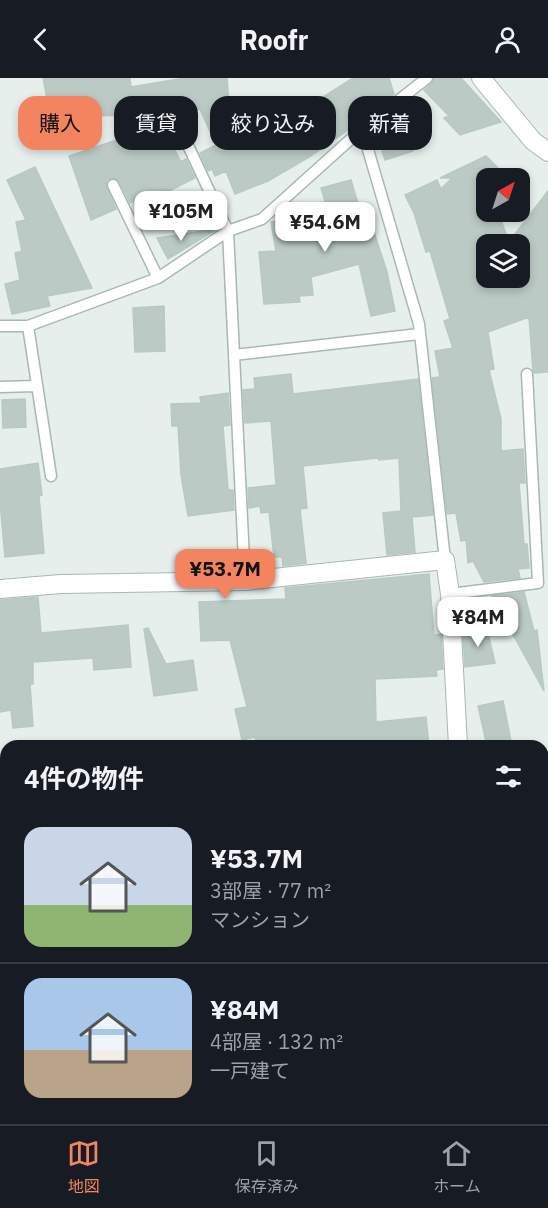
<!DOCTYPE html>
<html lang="ja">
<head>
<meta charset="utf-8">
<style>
	:root { --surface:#171b24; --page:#20242c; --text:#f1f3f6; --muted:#9ea1a6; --line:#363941; --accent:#f4845f }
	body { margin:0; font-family:"IBM Plex Sans","Noto Sans JP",sans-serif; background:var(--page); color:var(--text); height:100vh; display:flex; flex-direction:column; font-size:22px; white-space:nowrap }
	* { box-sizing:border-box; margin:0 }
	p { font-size:20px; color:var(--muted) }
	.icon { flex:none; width:33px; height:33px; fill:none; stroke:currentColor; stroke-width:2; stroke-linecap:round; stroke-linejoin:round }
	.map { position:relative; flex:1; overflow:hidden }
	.drawer { position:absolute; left:0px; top:662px; width:549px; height:386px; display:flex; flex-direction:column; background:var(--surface); border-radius:18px 18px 0 0; box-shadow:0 3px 9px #0003 }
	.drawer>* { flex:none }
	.top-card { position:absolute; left:18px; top:18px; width:513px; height:54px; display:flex; gap:12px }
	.needle { width:39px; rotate:39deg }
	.controls { position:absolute; left:476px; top:90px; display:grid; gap:12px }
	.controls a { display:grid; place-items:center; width:54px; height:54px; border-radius:12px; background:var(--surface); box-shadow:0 3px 9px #0003; font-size:30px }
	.price { position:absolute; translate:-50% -51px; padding:0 14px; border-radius:12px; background:#fff; color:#222; font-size:20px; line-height:39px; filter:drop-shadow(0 2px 3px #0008) }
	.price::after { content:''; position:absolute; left:50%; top:36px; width:18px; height:14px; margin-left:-9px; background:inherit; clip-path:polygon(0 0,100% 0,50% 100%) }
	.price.on { background:var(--accent); color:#111 }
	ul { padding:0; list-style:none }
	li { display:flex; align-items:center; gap:18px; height:150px; padding:0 24px }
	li+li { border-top:2px solid var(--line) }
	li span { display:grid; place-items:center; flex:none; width:168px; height:120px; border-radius:18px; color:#555 }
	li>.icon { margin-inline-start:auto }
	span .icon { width:72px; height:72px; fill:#fffc; stroke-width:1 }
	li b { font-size:26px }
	h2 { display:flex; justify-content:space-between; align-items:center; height:72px; padding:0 24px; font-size:26px }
	.tag { padding:0 21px; border-radius:18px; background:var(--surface); box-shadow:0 3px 9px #0003; font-size:21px; line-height:54px }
	.tag.on { background:var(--accent); color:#111 }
	header { display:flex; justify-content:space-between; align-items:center; height:78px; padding:0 24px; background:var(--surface); font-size:27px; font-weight:700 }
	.menu { display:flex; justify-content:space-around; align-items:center; height:84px; border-top:2px solid var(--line); background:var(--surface); font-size:16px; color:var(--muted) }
	.menu a { display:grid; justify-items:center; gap:3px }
	.menu .on { color:var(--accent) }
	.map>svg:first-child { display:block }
	.building { fill:#bbcac4; stroke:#b8c9c2; stroke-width:1.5; fill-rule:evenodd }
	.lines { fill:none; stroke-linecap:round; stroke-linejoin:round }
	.service-casing { stroke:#a8b8b2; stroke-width:13 }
	.minor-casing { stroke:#a8b8b2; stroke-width:20 }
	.tertiary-casing { stroke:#a8b8b2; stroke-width:20 }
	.service { stroke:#fff; stroke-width:10 }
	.minor { stroke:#fff; stroke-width:18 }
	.tertiary { stroke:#fff; stroke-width:18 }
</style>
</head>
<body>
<header><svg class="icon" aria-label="back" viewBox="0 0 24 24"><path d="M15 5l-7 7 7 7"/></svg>Roofr<svg class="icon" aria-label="person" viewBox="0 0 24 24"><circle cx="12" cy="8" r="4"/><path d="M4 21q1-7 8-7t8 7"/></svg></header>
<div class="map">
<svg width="548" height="1046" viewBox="0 0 548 1046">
	<rect width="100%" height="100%" fill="#e6efeb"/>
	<path class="building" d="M 43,0 L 130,0 L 131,9 L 185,0 L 227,0 L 232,68 L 273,43 L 273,51 L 353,0 L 389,0 L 394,16 L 351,50 L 309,79 L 268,103 L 235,116 L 226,93 L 215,98 L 212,91 L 208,93 L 200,75 L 216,67 L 200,31 L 176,36 L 48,39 L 47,21 Z
		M 434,0 L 461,0 L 501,44 L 460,57 L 444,40 L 449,38 L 424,12 L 432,5 Z
		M 162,47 L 181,84 L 186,81 L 195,100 L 161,117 L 174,141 L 147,149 L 133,123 L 130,125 L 119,103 L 113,100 L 107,102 L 106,107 L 116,131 L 91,142 L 69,78 Z
		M 406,52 L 413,73 L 385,82 L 378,61 Z
		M 486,78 L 508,100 L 486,100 L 486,134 L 498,134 L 509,164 L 548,113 L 548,294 L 534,295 L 533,292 L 529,239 L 488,254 L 494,291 L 489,292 L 501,341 L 501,373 L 523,371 L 525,405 L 519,405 L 524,466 L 527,466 L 529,490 L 518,491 L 520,500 L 484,504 L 473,483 L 468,485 L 466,462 L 461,463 L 456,435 L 447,436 L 432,300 L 440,299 L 435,273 L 453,270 L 444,243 L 450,241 L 430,173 L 426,174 L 414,135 L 405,117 L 437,102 L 441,111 L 452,100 L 440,100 ZM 486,166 L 519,166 L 519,200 L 486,200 Z
		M 35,89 L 92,210 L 47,218 L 50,228 L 12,236 L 5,206 L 20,202 L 15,175 L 22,173 L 16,144 L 26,142 L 7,102 Z
		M 351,102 L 366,153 L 373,151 L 387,194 L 395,233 L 371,238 L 359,186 L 311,199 L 313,217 L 299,218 L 300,224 L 264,226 L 259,174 L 276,173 L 271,144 L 329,136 L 321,110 Z
		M 217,151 L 168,181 L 157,160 Z
		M 164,228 L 165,273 L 135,274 L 133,230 Z
		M 291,296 L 293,316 L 418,301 L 433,437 L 412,439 L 415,474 L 387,477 L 383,435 L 401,433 L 399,380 L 379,382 L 378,380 L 303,388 L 307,430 L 300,431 L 306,485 L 283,488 L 282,479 L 274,479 L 269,434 L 261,435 L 260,428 L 249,430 L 248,410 L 276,407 L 271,343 L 245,345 L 243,312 L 255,311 L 254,300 Z
		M 228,315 L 230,347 L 223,348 L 228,412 L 233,412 L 234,432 L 188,438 L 181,397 L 178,348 L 172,348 L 171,326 L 201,325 L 200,319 Z
		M 25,321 L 26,349 L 3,350 L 2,322 Z
		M 38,385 L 42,417 L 39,418 L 44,475 L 5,479 L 0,424 L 0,391 Z
		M 429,496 L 434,557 L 441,556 L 443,591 L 436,592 L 437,598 L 375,601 L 376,644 L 426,639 L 429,668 L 373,668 L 373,663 L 325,668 L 257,668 L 255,659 L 242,662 L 235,631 L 247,629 L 230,562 L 201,563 L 199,524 L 286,521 L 285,510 Z
		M 524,514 L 534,553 L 537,552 L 544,613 L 492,518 Z
		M 38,519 L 41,555 L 128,547 L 131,589 L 94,592 L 93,580 L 33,584 L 33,606 L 30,606 L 33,648 L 13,650 L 11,632 L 0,634 L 0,522 Z
		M 148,550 L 166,586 L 193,582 L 197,612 L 154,618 L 144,551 Z
		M 487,551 L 495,585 L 465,589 L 463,554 Z
		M 503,623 L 512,668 L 487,668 L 478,628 Z"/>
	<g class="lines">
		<defs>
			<path id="service" d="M 178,46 L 228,153 L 245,503
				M 362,51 L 419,246 L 445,482
				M 113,107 L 158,200
				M 0,248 L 28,248 L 158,200 L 228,153 L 262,141 L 362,51 L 427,0
				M 28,248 L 51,398
				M 234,277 L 419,256
				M 0,309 L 36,308
				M 450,516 L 538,505 L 527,296
				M 0,724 L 6,723
				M 0,1006 L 6,1012
				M 33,1041 L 38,1046"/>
			<path id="minor" d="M 481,0 L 533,63 L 548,74
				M 0,511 L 61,506 L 245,503 L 445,482 L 450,516 L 458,668
				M 543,695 L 548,693
				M 407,1046 L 409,1041"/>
			<path id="tertiary" d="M 0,988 L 6,989
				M 214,1041 L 234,1046"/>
		</defs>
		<use href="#service" class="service-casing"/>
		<use href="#minor" class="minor-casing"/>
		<use href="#tertiary" class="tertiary-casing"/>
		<use href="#service" class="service"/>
		<use href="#minor" class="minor"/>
		<use href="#tertiary" class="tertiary"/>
	</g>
</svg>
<div class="controls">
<a><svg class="needle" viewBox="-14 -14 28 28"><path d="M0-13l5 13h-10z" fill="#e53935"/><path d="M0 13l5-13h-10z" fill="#9ea1a6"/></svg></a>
<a><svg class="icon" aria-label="layers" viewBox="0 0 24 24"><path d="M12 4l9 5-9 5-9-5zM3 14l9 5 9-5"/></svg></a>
</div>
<b class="price" style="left:181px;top:164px">¥105M</b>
<b class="price" style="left:325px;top:175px">¥54.6M</b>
<b class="price on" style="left:225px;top:522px">¥53.7M</b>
<b class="price" style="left:478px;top:570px">¥84M</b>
<div class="top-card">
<a class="tag on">購入</a>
<a class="tag">賃貸</a>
<a class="tag">絞り込み</a>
<a class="tag">新着</a>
</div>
<section class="drawer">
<h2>4件の物件<svg class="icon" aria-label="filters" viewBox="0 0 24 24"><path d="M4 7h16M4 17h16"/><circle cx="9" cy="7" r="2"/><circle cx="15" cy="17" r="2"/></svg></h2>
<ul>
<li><span style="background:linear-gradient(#c9d6e8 65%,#8fb573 0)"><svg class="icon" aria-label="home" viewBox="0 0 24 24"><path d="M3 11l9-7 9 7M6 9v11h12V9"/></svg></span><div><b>¥53.7M</b><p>3部屋 · 77 m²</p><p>マンション</p></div></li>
<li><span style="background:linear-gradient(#a9c7e8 60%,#b9a48a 0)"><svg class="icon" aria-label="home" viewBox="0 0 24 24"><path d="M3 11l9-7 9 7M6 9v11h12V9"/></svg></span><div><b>¥84M</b><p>4部屋 · 132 m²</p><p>一戸建て</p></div></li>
</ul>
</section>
</div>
<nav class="menu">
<a class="on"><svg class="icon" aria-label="map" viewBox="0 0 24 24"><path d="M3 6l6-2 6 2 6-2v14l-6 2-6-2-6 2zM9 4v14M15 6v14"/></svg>地図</a>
<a><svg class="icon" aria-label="saved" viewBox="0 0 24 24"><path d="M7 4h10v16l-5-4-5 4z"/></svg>保存済み</a>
<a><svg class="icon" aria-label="home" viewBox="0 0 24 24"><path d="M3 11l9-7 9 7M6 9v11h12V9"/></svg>ホーム</a>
</nav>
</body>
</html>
